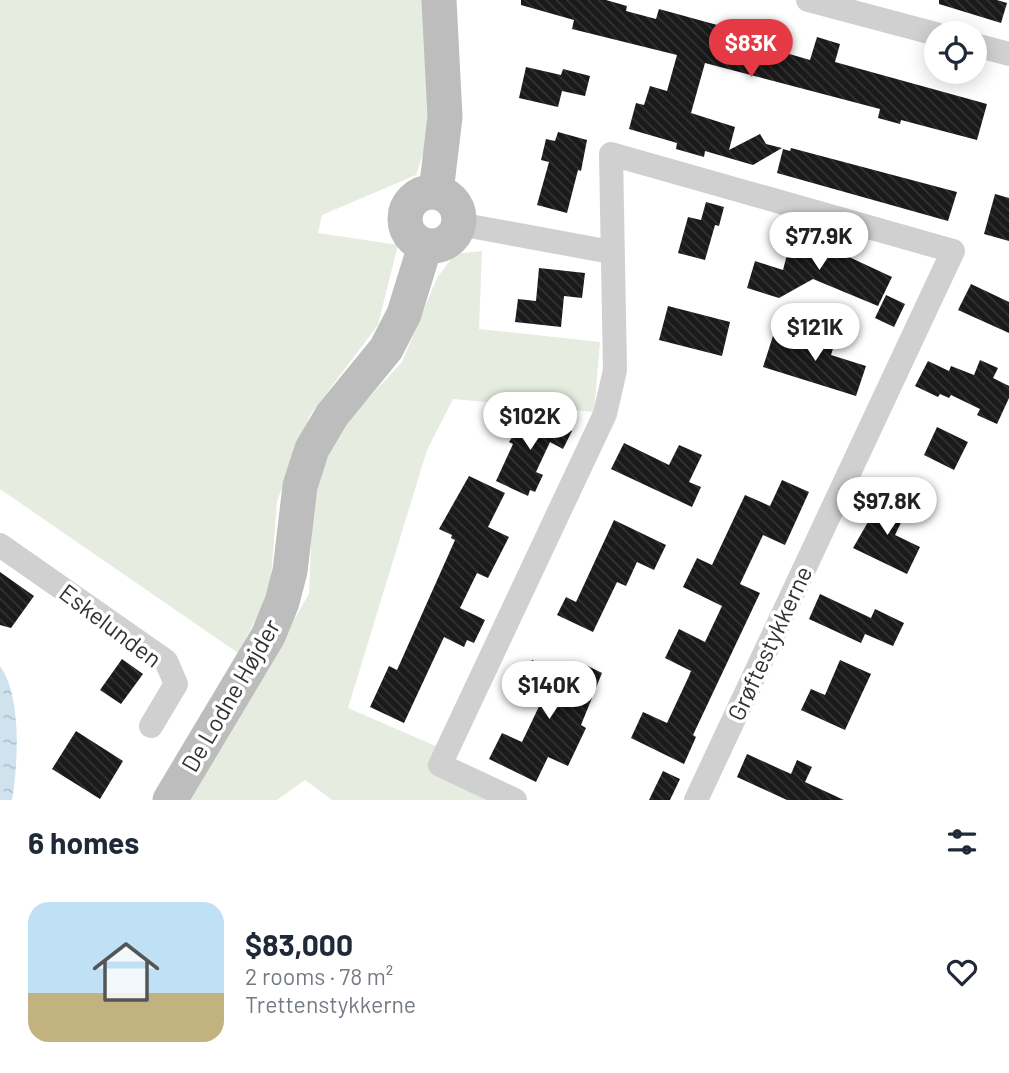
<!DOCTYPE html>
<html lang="en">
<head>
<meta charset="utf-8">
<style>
	:root { --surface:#fff; --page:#f2f2f3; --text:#1f2937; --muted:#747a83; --line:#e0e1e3; --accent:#e63946 }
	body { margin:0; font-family:Barlow,sans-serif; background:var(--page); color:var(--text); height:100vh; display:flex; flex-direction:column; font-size:26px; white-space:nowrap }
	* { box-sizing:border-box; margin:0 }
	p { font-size:23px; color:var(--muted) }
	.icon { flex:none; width:38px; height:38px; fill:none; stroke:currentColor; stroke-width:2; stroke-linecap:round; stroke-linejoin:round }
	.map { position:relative; height:800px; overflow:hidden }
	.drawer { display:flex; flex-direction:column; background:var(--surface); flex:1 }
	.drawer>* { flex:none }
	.tools { position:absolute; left:924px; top:21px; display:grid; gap:14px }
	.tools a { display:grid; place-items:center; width:63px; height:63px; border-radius:50%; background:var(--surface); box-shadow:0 4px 18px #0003; font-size:35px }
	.price { position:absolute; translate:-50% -60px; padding:0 16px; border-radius:24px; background:#fff; color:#222; font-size:23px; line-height:46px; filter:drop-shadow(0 2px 4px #0008) }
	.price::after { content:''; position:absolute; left:50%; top:42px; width:21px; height:16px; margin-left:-10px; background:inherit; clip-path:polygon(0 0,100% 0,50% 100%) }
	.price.current { background:var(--accent); color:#fff }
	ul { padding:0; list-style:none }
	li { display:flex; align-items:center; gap:21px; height:175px; padding:0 28px }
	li+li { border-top:2px solid var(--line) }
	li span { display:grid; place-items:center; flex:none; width:196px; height:140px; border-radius:21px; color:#555 }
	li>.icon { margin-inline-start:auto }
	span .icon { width:84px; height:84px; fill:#fffc; stroke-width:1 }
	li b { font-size:30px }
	h2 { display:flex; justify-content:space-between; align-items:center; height:84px; padding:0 28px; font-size:30px }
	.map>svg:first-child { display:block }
	.grass { fill:#e6ecdf }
	.water { fill:url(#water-ripples) }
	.building { fill:url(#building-back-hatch) }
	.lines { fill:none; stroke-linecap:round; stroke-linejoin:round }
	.street { stroke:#d0d0d0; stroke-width:24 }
	.secondary { stroke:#bdbdbd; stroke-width:35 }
	.labels { text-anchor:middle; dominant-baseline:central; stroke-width:7; stroke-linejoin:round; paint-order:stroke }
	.street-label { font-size:24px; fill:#333; stroke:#fff }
</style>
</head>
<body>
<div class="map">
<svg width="1009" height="800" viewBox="0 0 1009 800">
	<defs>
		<pattern id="water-ripples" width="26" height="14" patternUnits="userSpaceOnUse" patternTransform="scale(1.75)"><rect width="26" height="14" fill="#cfe2ee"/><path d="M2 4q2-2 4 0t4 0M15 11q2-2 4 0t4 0" fill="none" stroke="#b2c2cd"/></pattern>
		<pattern id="building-back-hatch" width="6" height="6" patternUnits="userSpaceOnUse" patternTransform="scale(1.75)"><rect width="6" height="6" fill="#1a1a1a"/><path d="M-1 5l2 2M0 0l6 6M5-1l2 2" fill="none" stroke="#333"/></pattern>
	</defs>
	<rect width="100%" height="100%" fill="#fff"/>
	<path class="grass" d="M 0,0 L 422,0 L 430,132 L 416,175 L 322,215 L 318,233 L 398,245 L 378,325 L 310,415 L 277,501 L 270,592 L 238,653 L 0,489 Z
		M 482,251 L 479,329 L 600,342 L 594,412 L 453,399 L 427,450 L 348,708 L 438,747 L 500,800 L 332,800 L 305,780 L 277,800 L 188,800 L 309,594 L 313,496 L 338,431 L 402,362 L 437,278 L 455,254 Z"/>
	<path class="water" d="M 0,666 C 22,696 18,765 12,800 L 0,800 Z"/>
	<path class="building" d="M 521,0 L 606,0 L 627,6 L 626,11 L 656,19 L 659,9 L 750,34 L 748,42 L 810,60 L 817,37 L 840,44 L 835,62 L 987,104 L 977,140 L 901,120 L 900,124 L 878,118 L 880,109 L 705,63 L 691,113 L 735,127 L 729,150 L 760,134 L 766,144 L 782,148 L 753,165 L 705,151 L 704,157 L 676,149 L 677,143 L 629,129 L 636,103 L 644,105 L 650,86 L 667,91 L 677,55 L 572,29 L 574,20 L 521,5 Z
		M 939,0 L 997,0 L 1007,3 L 1001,23 L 939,4 Z
		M 526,67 L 561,75 L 563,69 L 590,76 L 585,96 L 562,91 L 558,107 L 519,98 Z
		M 558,132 L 587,140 L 581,171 L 578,170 L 567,213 L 537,205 L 549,162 L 541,160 L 546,139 L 555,141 Z
		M 791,148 L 957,192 L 948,221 L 777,173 L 783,149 L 790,151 Z
		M 995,194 L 1009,198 L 1009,241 L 984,234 Z
		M 706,202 L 724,207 L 719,226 L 715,225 L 705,260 L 678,253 L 688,217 L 701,220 Z
		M 793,232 L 820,239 L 819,243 L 892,277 L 878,306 L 813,279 L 779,298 L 747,288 L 755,261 L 783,270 Z
		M 539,268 L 585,273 L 582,298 L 564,296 L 561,327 L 515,322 L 518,299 L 536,301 Z
		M 971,284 L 1009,302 L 1009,333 L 958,310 Z
		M 886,295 L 905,304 L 894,327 L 875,318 Z
		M 668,306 L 730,322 L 722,356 L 659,340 Z
		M 814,329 L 837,336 L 831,355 L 866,366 L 856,396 L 763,367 L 773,336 L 808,347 Z
		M 980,360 L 998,368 L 993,378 L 1009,386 L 1009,398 L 997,424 L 977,415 L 980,409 L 951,395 L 949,398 L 940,394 L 938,397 L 915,386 L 928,361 L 949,371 L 951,366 L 974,375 Z
		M 529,411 L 572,431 L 563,449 L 550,442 L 536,472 L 543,475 L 535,492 L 530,490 L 528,496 L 496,481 L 513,444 L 509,442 Z
		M 937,427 L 968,442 L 954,470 L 924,455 Z
		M 624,443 L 669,465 L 679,445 L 702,455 L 689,482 L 701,487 L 692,507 L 611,469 Z
		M 469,476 L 505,493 L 488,527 L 509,537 L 488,578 L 477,573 L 460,608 L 485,620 L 474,643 L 467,640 L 464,647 L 444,637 L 404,723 L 370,707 L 389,666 L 397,670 L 455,540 L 451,538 L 452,535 L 439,529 Z
		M 782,480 L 809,492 L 785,545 L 763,535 L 740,584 L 760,593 L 693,735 L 696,737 L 684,764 L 631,738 L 643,712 L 667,723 L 689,676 L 691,671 L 665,658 L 679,629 L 705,642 L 722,606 L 683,587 L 697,558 L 712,565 L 745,495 L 770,506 Z
		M 883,496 L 908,508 L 895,535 L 920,547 L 907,574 L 853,548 Z
		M 614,520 L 666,545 L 654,570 L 637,562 L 626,586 L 617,582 L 593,632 L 557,615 L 566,597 L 576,602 Z
		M 0,572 L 34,596 L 11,628 L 0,625 Z
		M 820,594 L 871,618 L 875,609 L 904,623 L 893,646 L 865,634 L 861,643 L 809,619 Z
		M 122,659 L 143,674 L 121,704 L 100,690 Z
		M 532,660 L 578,682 L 586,665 L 602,673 L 581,725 L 586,728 L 568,766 L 548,757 L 536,782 L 489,759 L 502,733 L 522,742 L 544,696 L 520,685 Z
		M 840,660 L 871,674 L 845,730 L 801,710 L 811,689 L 825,695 Z
		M 76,731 L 123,761 L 100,799 L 52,769 Z
		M 747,754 L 791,774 L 797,760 L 812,767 L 805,782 L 844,800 L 787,800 L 737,777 Z
		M 663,771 L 680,779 L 670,800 L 649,800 Z"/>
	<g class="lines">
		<path class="street" d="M 808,0 L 936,34
			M 975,45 L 1009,54
			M 459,224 L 611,252
			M 0,545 L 166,661 L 176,684 L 151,726
			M 515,800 L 440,765 L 605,414 L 615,370 L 611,154 L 953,251 L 696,800"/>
		<path class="secondary" d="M405 219a27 27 0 1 1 54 0a27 27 0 1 1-54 0Z
			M 436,192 L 445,117 L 439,0
			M 170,800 L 268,636 L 282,602 L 290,571 L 300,486 L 312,449 L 332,415 L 386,349 L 404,314 L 425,246"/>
	</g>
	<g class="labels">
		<g class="street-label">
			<text transform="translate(111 625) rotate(37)">Eskelunden</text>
			<text transform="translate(769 643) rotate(-65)">Grøftestykkerne</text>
			<text transform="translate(230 695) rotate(-60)">De Lodne Højder</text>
		</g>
	</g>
</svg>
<div class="tools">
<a><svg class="icon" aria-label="locate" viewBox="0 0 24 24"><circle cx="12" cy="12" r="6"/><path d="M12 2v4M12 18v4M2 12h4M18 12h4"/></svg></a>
</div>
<b class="price current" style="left:751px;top:79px">$83K</b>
<b class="price" style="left:819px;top:272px">$77.9K</b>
<b class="price" style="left:815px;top:363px">$121K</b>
<b class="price" style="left:530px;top:452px">$102K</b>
<b class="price" style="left:887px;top:537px">$97.8K</b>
<b class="price" style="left:549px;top:721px">$140K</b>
</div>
<section class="drawer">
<h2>6 homes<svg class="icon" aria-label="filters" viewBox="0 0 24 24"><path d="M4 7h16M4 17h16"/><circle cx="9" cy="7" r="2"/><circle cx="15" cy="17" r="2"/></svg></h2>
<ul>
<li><span style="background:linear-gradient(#bfe0f5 65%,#c2b280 0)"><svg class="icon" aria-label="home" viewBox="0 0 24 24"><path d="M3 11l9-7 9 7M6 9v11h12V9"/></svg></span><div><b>$83,000</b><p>2 rooms · 78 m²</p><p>Trettenstykkerne</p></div><svg class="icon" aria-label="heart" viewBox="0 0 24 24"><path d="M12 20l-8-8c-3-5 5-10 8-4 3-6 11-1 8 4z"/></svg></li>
</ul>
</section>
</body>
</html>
